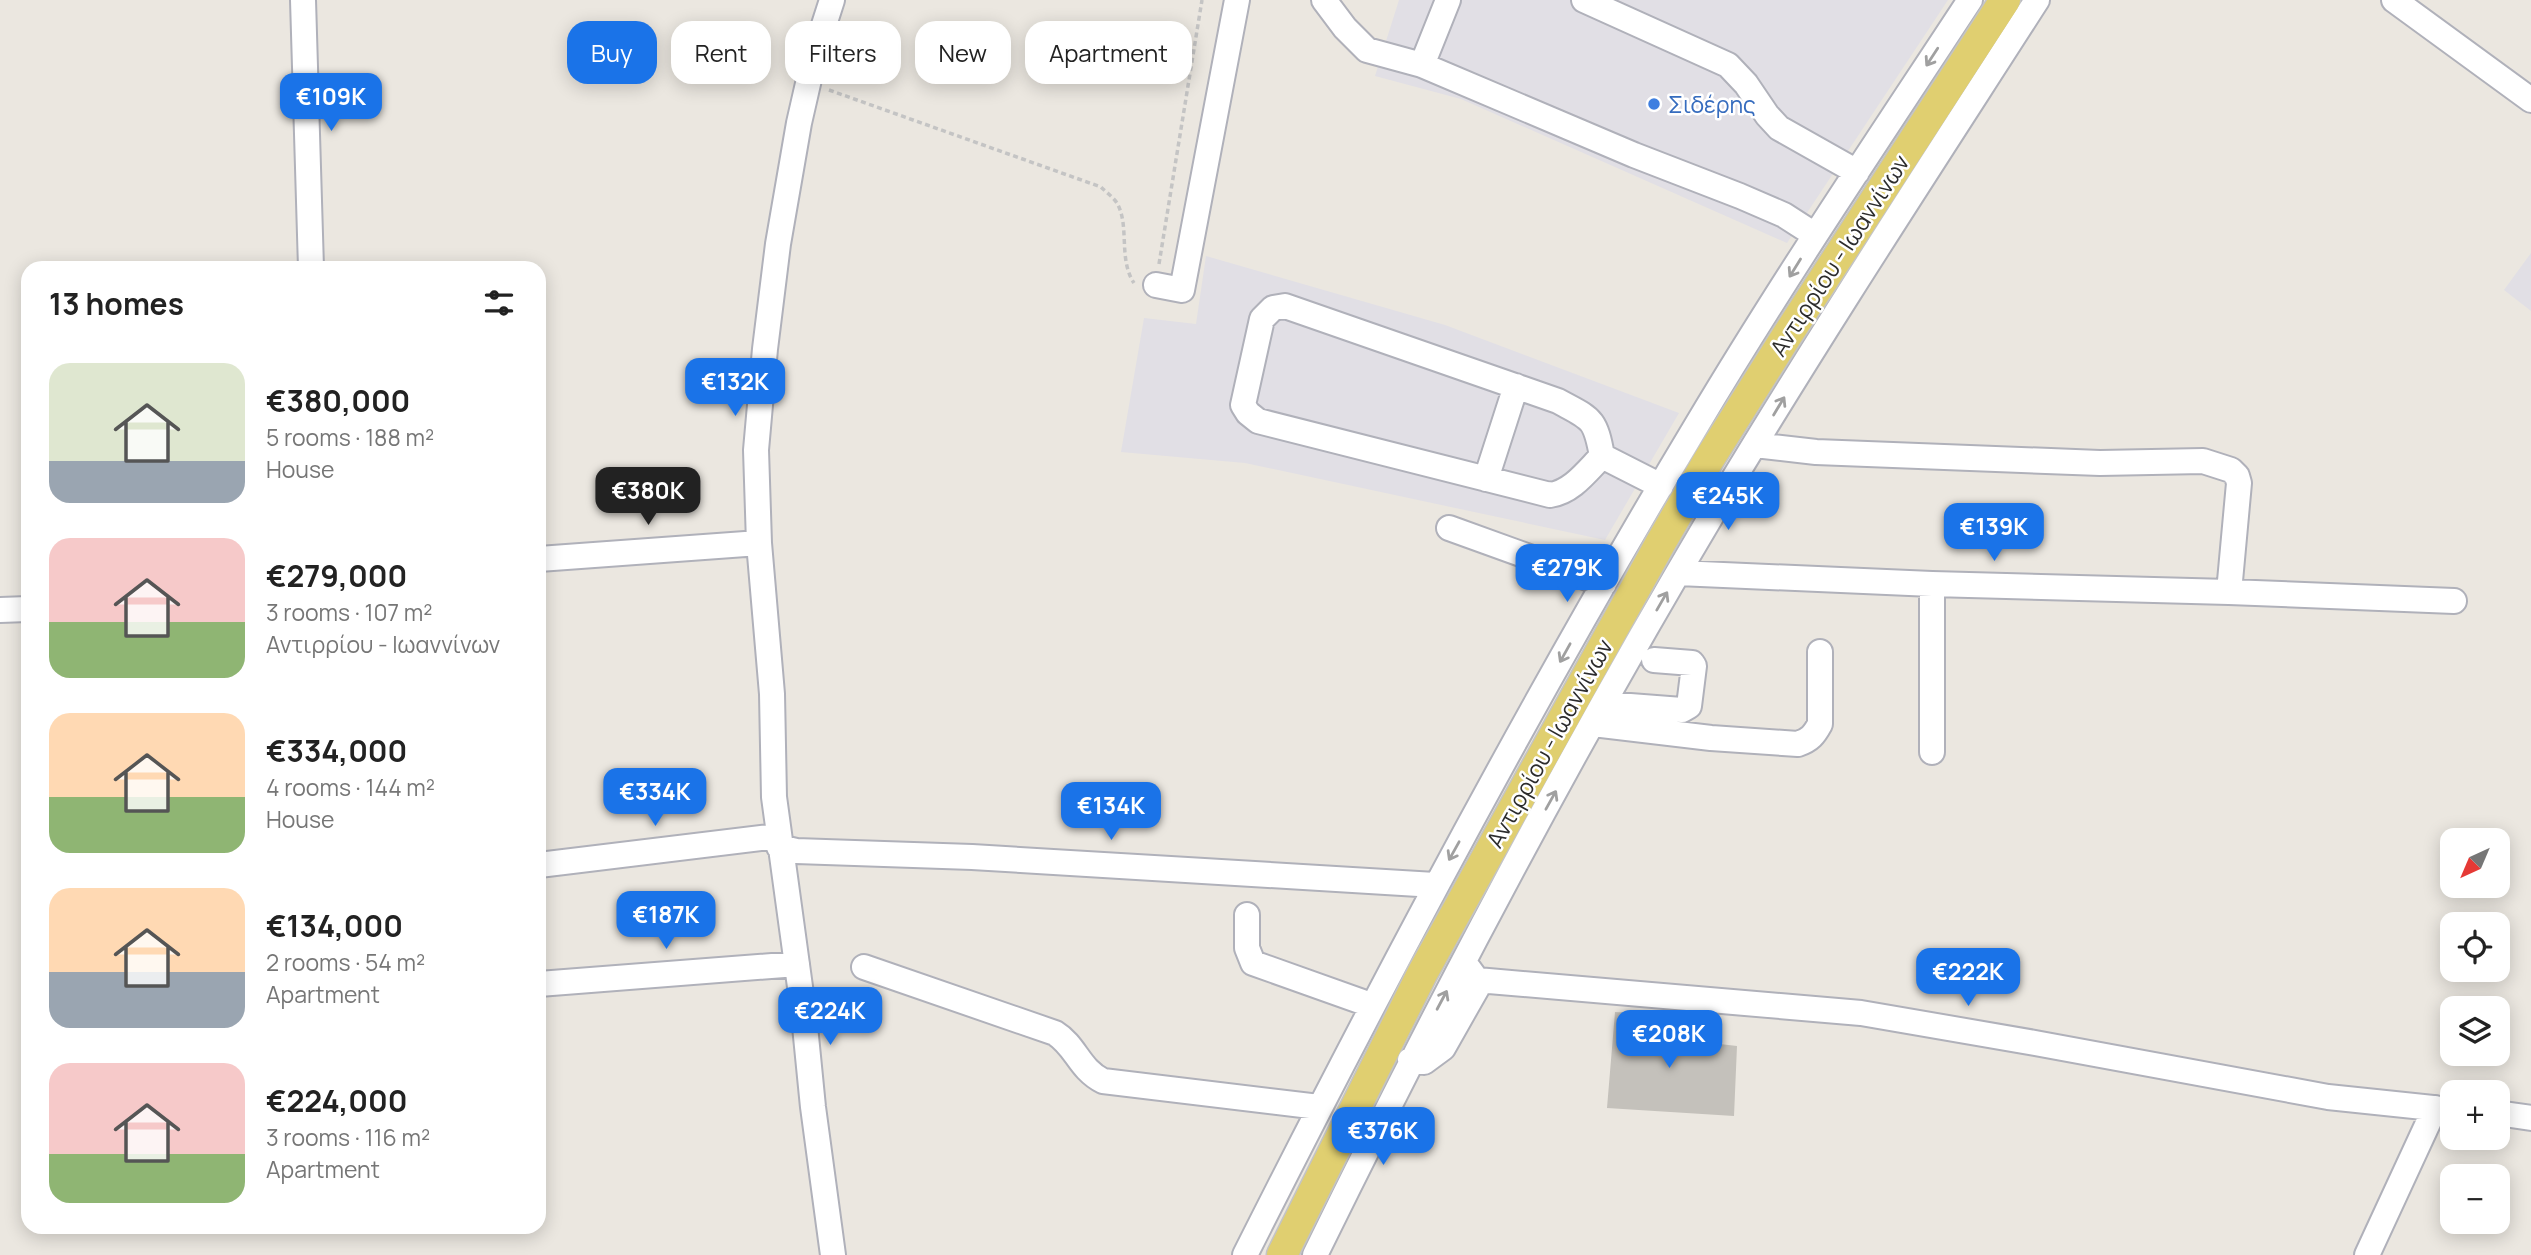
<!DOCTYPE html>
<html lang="en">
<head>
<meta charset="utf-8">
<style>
	:root { --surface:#fff; --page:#f6f6f6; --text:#222; --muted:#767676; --accent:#1a73e8 }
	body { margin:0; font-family:Manrope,sans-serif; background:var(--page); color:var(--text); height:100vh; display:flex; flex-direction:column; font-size:26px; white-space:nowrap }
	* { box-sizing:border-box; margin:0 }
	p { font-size:23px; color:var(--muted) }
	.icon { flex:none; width:38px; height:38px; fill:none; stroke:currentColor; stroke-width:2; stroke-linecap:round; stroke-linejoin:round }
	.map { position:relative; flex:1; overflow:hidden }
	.side { position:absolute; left:21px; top:261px; width:525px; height:973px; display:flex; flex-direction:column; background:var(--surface); border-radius:21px; box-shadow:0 4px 18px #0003 }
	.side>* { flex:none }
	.banner { position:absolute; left:567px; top:21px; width:665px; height:63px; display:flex; gap:14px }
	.needle { width:46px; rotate:224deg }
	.buttons { position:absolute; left:2440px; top:828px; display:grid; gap:14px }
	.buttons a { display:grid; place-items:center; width:70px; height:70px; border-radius:14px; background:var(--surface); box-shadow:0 4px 18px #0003; font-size:35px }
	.price { position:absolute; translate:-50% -60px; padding:0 16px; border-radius:14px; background:var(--accent); color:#fff; font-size:23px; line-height:46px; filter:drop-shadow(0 2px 4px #0008) }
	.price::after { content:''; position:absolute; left:50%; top:42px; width:21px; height:16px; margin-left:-10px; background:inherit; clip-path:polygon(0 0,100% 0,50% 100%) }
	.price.active { background:#222; color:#fff }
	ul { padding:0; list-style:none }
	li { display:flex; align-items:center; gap:21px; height:175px; padding:0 28px }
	li span { display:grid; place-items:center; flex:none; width:196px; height:140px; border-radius:21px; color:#555 }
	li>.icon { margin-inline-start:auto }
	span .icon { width:84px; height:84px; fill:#fffc; stroke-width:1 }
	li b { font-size:30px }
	h2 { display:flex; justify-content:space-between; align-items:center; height:84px; padding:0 28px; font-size:30px }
	.pill { padding:0 24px; border-radius:21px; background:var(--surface); box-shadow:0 4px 18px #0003; font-size:24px; line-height:63px }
	.pill.active { background:var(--accent); color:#fff }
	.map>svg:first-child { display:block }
	.industrial { fill:#e1dfe5 }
	.building { fill:#c4c1bb }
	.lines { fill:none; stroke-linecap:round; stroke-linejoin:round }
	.minor-casing { stroke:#b0b1ba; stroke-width:28 }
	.major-casing { stroke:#c4c4c4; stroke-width:33 }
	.path { stroke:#c4c4c4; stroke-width:3.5; stroke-dasharray:5 3.5; stroke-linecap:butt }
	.minor { stroke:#fff; stroke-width:24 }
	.major { stroke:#e0cf70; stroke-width:30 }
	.oneway { stroke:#a0a0a0 }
	.shop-dot { fill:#3f7fe0; stroke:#fff; stroke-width:2.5 }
	.labels { text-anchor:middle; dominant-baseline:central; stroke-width:5; stroke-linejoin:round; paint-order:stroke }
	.shop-label { font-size:23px; fill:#366cbe; stroke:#fff; text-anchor:start }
	.street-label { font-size:23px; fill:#2c2c2c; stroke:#fff }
</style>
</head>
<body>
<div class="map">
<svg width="2531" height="1255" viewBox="0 0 2531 1255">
	<rect width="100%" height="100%" fill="#ebe7e0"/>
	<path class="industrial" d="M 1399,0 L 1948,0 L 1787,243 L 1461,99 L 1375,76 Z
		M 2531,253 L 2531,311 L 2504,290 Z
		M 1206,256 L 1445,325 L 1679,413 L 1605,540 L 1245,463 L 1121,452 L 1144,318 L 1196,324 Z"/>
	<path class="building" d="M 1615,1012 L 1665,1015 L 1659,1037 L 1737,1046 L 1734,1116 L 1607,1108 Z"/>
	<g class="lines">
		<defs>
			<path id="minor" d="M 303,0 L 311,268
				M 832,0 L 815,53 L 799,123 L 778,244 L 765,349 L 756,450 L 759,543 L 772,694 L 774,797 L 804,1016 L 813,1107 L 833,1255
				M 1324,0 L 1345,28 L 1367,50 L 1422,65 L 1634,155 L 1740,196 L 1784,215 L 1815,235
				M 1584,0 L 1728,65 L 1746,84 L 1767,115 L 1779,128 L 1857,172
				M 2394,0 L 2531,100
				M 1422,65 L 1448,0
				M 1156,285 L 1182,290 L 1237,0
				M 1602,456 C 1587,471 1572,492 1550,495 L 1258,421 L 1248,413 L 1243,405 L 1262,319 L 1273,308 L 1285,306 L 1558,401 C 1591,419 1595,417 1602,456 L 1661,486
				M 1486,479 L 1516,386
				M 1449,528 L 1604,584
				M 539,559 L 759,543
				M 1678,573 L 1932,584 L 2229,592 L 2239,483 L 2237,476 L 2231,470 L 2203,461 L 2100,463 L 1816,452 L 1755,445
				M 1932,584 L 1932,752
				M 2229,592 L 2454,601
				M 0,610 L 28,609
				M 1604,704 L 1682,710 L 1689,706 L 1694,666 L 1692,663 L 1654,660
				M 1593,724 L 1711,738 L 1798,744 C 1810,740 1814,735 1820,724 L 1820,652
				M 779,847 L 796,851 L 972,857 L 1435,885
				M 539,865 L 778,836
				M 1247,915 L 1247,948 L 1253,963 L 1371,1005
				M 864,967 L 1055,1033 C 1076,1046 1079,1069 1103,1081 L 1319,1107
				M 1477,980 L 1861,1013 L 2035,1043 L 2328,1097 L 2452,1110
				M 539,984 L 797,964
				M 1410,1060 L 1424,1062 L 1443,1048 L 1477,988 L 1477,980 L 1469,969
				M 2497,1113 L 2531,1118
				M 1245,1255 C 1387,973 1535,694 1698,423 C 1784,279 1878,140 1970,0
				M 1315,1255 C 1441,998 1575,744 1722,498 C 1823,330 1931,165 2037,0
				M 2367,1255 L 2435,1108"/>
			<path id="major" d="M 1282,1255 L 1422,974 L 1660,544 L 1708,461 L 1786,337 L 2005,0"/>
		</defs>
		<use href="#minor" class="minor-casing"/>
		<use href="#major" class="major-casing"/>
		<path class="path" d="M 829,90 L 1101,187 C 1106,192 1113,197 1117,203 C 1130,226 1118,259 1134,283
			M 1159,264 L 1202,0"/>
		<use href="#minor" class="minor"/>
		<use href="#major" class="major"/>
	</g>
	<defs><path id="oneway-shaft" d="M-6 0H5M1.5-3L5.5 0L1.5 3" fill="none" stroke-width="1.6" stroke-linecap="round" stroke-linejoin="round" transform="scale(1.75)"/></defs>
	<g class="oneway">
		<use href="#oneway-shaft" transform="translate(1932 57) rotate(123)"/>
		<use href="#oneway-shaft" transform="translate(1795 268) rotate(122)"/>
		<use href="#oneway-shaft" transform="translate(1779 406) rotate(-59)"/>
		<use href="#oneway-shaft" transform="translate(1662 601) rotate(-60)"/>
		<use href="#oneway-shaft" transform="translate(1565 653) rotate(119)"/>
		<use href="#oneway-shaft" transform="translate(1551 800) rotate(-61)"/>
		<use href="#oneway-shaft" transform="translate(1454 851) rotate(119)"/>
		<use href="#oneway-shaft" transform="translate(1442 1000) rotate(-62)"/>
	</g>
	<circle class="shop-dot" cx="1654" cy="104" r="7"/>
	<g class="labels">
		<g class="shop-label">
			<text x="1668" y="104">Σιδέρης</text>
		</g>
		<g class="street-label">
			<text transform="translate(1839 255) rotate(-57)">Αντιρρίου - Ιωαννίνων</text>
			<text transform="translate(1549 743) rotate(-61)">Αντιρρίου - Ιωαννίνων</text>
		</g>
	</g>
</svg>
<div class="buttons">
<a><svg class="needle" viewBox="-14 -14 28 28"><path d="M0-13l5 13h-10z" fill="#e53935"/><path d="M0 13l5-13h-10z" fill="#767676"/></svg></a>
<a><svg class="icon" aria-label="locate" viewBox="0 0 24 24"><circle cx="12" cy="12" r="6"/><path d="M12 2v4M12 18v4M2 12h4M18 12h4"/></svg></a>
<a><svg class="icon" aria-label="layers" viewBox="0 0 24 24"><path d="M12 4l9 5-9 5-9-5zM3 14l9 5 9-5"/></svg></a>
<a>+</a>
<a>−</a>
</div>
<b class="price" style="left:331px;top:133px">€109K</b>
<b class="price" style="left:735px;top:418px">€132K</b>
<b class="price active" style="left:648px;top:527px">€380K</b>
<b class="price" style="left:1728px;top:532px">€245K</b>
<b class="price" style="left:1994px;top:563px">€139K</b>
<b class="price" style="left:1567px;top:604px">€279K</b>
<b class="price" style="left:655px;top:828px">€334K</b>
<b class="price" style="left:1111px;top:842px">€134K</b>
<b class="price" style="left:666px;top:951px">€187K</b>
<b class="price" style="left:1968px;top:1008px">€222K</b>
<b class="price" style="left:830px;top:1047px">€224K</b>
<b class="price" style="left:1669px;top:1070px">€208K</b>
<b class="price" style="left:1383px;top:1167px">€376K</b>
<div class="banner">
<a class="pill active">Buy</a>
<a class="pill">Rent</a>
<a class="pill">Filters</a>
<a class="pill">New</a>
<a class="pill">Apartment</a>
</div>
<section class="side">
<h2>13 homes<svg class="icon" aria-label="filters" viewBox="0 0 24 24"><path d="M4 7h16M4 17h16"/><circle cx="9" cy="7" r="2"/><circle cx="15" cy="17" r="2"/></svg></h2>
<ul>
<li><span style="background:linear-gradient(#dfe7d0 70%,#9aa5b1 0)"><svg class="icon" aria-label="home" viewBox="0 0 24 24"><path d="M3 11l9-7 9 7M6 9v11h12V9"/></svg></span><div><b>€380,000</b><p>5 rooms · 188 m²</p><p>House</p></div></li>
<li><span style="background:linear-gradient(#f6c9c9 60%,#8fb573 0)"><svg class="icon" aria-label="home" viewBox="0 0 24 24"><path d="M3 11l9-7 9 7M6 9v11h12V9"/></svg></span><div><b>€279,000</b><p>3 rooms · 107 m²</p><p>Αντιρρίου - Ιωαννίνων</p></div></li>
<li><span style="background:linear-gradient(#ffd9b3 60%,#8fb573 0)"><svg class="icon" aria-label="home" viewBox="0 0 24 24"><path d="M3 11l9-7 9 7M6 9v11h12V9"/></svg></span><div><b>€334,000</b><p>4 rooms · 144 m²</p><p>House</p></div></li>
<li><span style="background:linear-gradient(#ffd9b3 60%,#9aa5b1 0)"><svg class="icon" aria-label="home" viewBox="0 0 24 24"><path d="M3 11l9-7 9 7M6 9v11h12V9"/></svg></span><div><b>€134,000</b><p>2 rooms · 54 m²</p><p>Apartment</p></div></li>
<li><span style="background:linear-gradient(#f6c9c9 65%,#8fb573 0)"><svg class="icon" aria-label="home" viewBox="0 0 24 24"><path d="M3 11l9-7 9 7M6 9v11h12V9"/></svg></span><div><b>€224,000</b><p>3 rooms · 116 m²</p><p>Apartment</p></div></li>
</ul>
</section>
</div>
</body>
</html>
